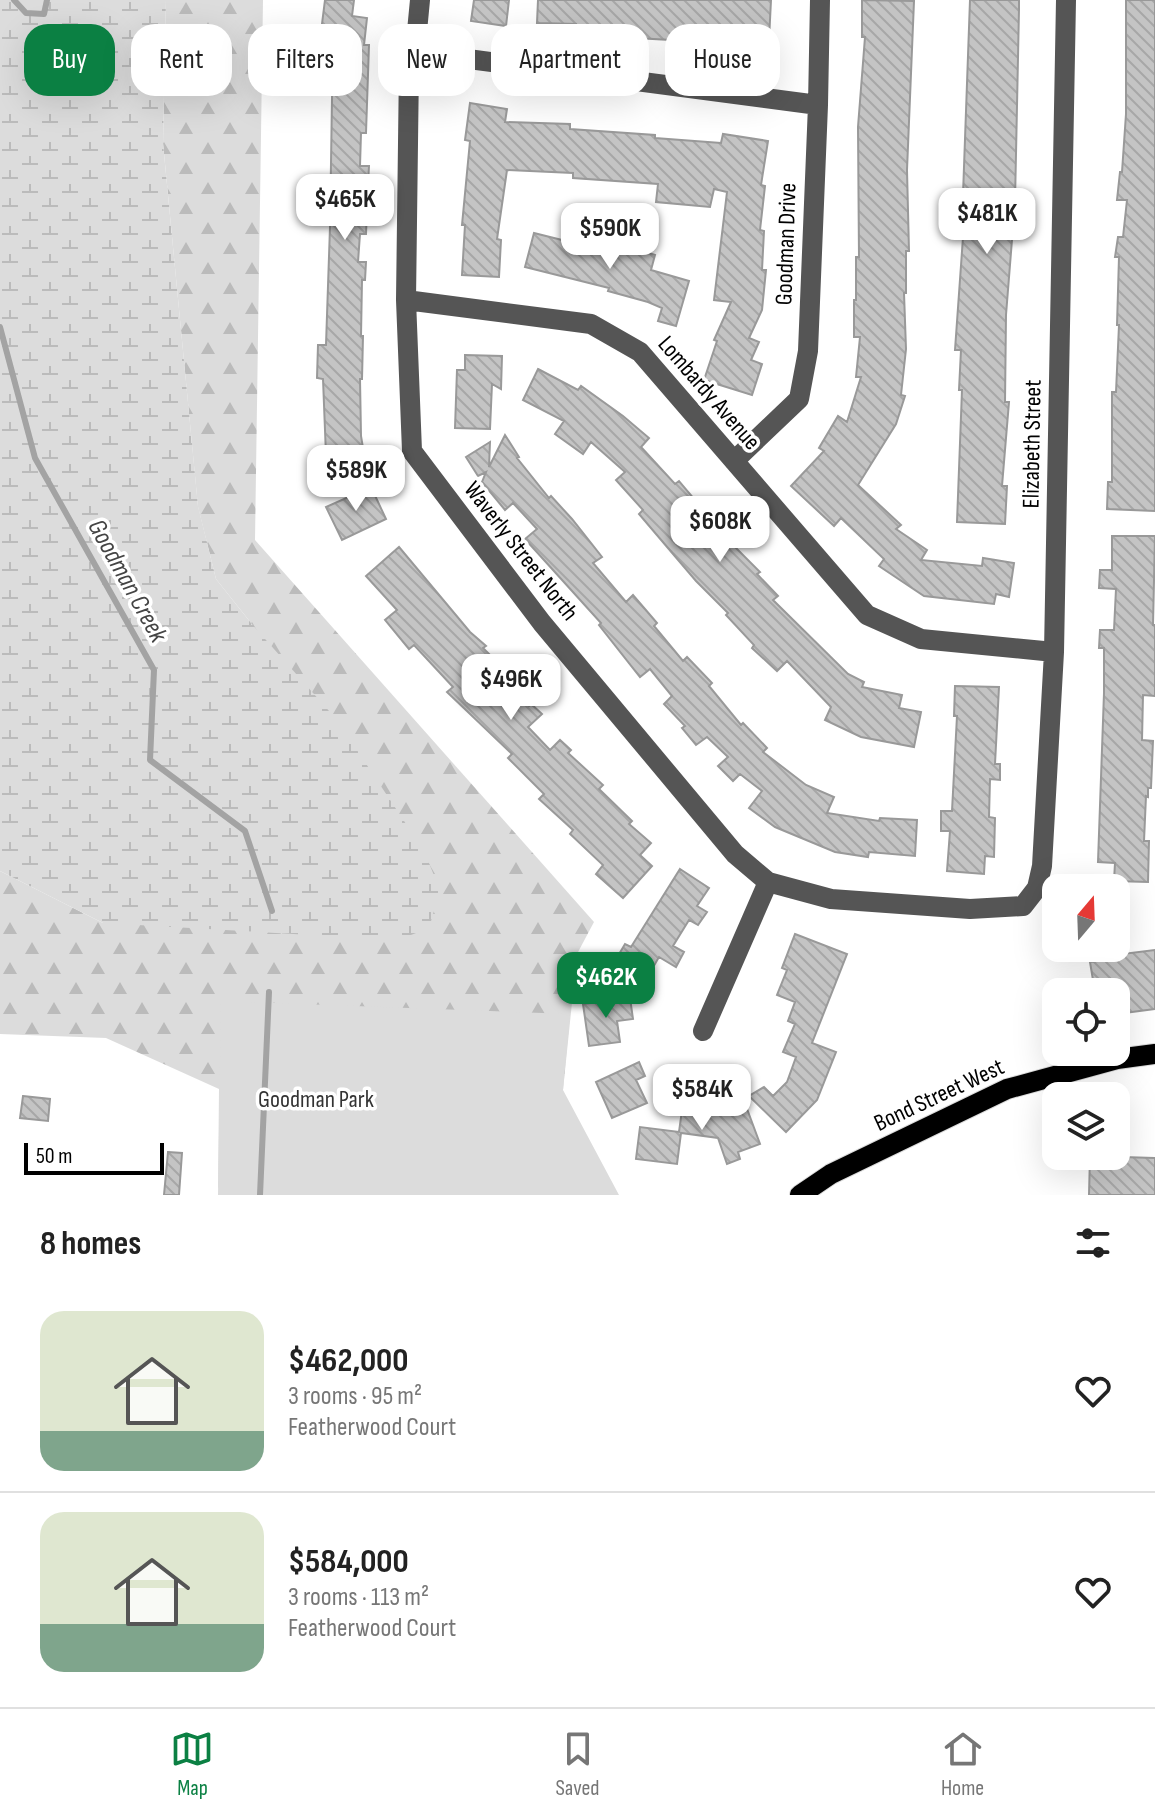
<!DOCTYPE html>
<html lang="en">
<head>
<meta charset="utf-8">
<style>
	:root { --surface:#fff; --page:#f2f2f2; --text:#222; --muted:#767676; --line:#e0e0e0; --accent:#0b8043 }
	body { margin:0; font-family:"Sofia Sans Condensed",sans-serif; background:var(--page); color:var(--text); height:100vh; display:flex; flex-direction:column; font-size:30px; white-space:nowrap }
	* { box-sizing:border-box; margin:0 }
	p { font-size:26px; color:var(--muted) }
	.icon { flex:none; width:44px; height:44px; fill:none; stroke:currentColor; stroke-width:2; stroke-linecap:round; stroke-linejoin:round }
	.map { position:relative; height:1195px; overflow:hidden }
	.drawer { display:flex; flex-direction:column; background:var(--surface); flex:1 }
	.drawer>* { flex:none }
	.guide { position:absolute; left:24px; top:24px; width:1108px; height:72px; display:flex; gap:16px }
	.needle { width:52px; rotate:19deg }
	.buttons { position:absolute; left:1042px; top:874px; display:grid; gap:16px }
	.buttons a { display:grid; place-items:center; width:88px; height:88px; border-radius:16px; background:var(--surface); box-shadow:0 8px 32px #0002; font-size:40px }
	.scale { position:absolute; left:24px; bottom:20px; width:140px; box-sizing:border-box; padding-left:8px; border:4px solid #000; border-top:0; font-size:22px; line-height:28px; white-space:nowrap; color:#000; -webkit-text-stroke:6px #fff; paint-order:stroke }
	.price { position:absolute; translate:-50% -68px; padding:0 18px; border-radius:16px; background:#fff; color:#222; font-size:26px; line-height:52px; filter:drop-shadow(0 2px 4px #0008) }
	.price::after { content:''; position:absolute; left:50%; top:48px; width:24px; height:18px; margin-left:-12px; background:inherit; clip-path:polygon(0 0,100% 0,50% 100%) }
	.price.current { background:var(--accent); color:#fff }
	ul { padding:0; list-style:none }
	li { display:flex; align-items:center; gap:24px; height:200px; padding:0 40px }
	li+li { border-top:2px solid var(--line) }
	li span { display:grid; place-items:center; flex:none; width:224px; height:160px; border-radius:24px; color:#555 }
	li>.icon { margin-inline-start:auto }
	span .icon { width:96px; height:96px; fill:#fffc; stroke-width:1 }
	li b { font-size:34px }
	h2 { display:flex; justify-content:space-between; align-items:center; height:96px; padding:0 40px; font-size:34px }
	.chip { padding:0 28px; border-radius:24px; background:var(--surface); box-shadow:0 8px 32px #0002; font-size:28px; line-height:72px }
	.chip.current { background:var(--accent); color:#fff }
	.tabs { display:flex; justify-content:space-around; align-items:center; height:112px; border-top:2px solid var(--line); background:var(--surface); font-size:22px; color:var(--muted) }
	.tabs a { display:grid; justify-items:center; gap:4px }
	.tabs .current { color:var(--accent) }
	.map>svg:first-child { display:block }
	.forest { fill:url(#forest-firs) }
	.wetland { fill:url(#wetland-marsh) }
	.park { fill:#dcdcdc }
	.lines { fill:none; stroke-linecap:round; stroke-linejoin:round }
	.stream { stroke:#a3a3a3; stroke-width:6 }
	.building { fill:url(#building-back-hatch); stroke:#999; stroke-width:2 }
	.major-casing { stroke:#dbdbdb; stroke-width:22 }
	.minor { stroke:#555; stroke-width:20 }
	.major { stroke:#000; stroke-width:20 }
	.labels { text-anchor:middle; dominant-baseline:central; stroke-width:7; stroke-linejoin:round; paint-order:stroke }
	.street-label { font-size:24px; fill:#000; stroke:#fff }
	.park-label { font-size:24px; fill:#333; stroke:#fff }
	.water-label { font-size:26px; font-style:italic; fill:#444; stroke:#fff }
</style>
</head>
<body>
<div class="map">
<svg width="1155" height="1195" viewBox="0 0 1155 1195">
	<defs>
		<pattern id="forest-firs" width="22" height="20" patternUnits="userSpaceOnUse" patternTransform="scale(2)"><rect width="22" height="20" fill="#dcdcdc"/><path d="M5 1l3.5 6h-7zM16 11l3.5 6h-7z" fill="#bbb"/></pattern>
		<pattern id="wetland-marsh" width="20" height="14" patternUnits="userSpaceOnUse" patternTransform="scale(2)"><rect width="20" height="14" fill="#dcdcdc"/><path d="M1 5h8M5 5V1M11 12h8M15 12V8" fill="none" stroke="#bbb"/></pattern>
		<pattern id="building-back-hatch" width="6" height="6" patternUnits="userSpaceOnUse" patternTransform="scale(2)"><rect width="6" height="6" fill="#c4c4c4"/><path d="M-1 5l2 2M0 0l6 6M5-1l2 2" fill="none" stroke="#a7a7a7"/></pattern>
	</defs>
	<rect width="100%" height="100%" fill="#fff"/>
	<path class="forest" d="M 166,0 L 263,0 L 255,540 L 594,922 L 577,954 L 563,1090 L 218,1188 L 219,1089 L 106,1038 L 0,1034 L 0,871 L 103,923 L 251,623 L 216,579 L 198,507 L 163,143 Z"/>
	<path class="wetland" d="M 0,0 L 166,0 L 163,143 L 198,506 L 216,579 L 251,623 L 337,720 L 424,851 L 440,890 L 429,928 L 398,940 L 103,923 L 0,871 Z"/>
	<path class="park" d="M 221,1001 L 570,1014 L 563,1090 L 619,1195 L 218,1195 Z"/>
	<g class="lines">
		<path class="stream" d="M 14,0 L 26,13 L 44,14 L 47,0
			M 0,327 L 35,458 L 154,670 L 150,760 L 245,831 L 272,911
			M 260,1195 L 269,992"/>
	</g>
	<path class="building" d="M 325,0 L 354,0 L 352,16 L 367,18 L 364,45 L 369,45 L 366,133 L 361,133 L 360,166 L 369,166 L 368,184 L 366,234 L 360,234 L 358,262 L 366,262 L 365,280 L 362,280 L 361,336 L 363,336 L 362,379 L 360,379 L 361,436 L 364,454 L 357,456 L 358,478 L 327,481 L 323,379 L 317,378 L 318,345 L 326,345 L 330,227 L 333,34 L 321,32 Z
		M 474,0 L 509,0 L 506,26 L 471,21 Z
		M 538,0 L 771,0 L 768,60 L 722,56 L 724,43 L 618,37 L 619,31 L 576,28 L 576,24 L 537,23 Z
		M 862,0 L 914,1 L 907,170 L 909,251 L 906,251 L 906,293 L 904,293 L 906,349 L 901,395 L 905,396 L 896,424 L 858,485 L 901,525 L 896,529 L 927,550 L 921,560 L 982,566 L 983,558 L 1014,563 L 1009,597 L 996,594 L 994,604 L 924,596 L 879,566 L 884,559 L 841,518 L 834,526 L 791,486 L 824,451 L 819,448 L 838,416 L 847,422 L 861,377 L 856,377 L 860,337 L 854,337 L 854,300 L 856,300 L 856,257 L 859,257 L 858,127 L 865,37 L 862,37 Z
		M 970,0 L 1019,0 L 1019,9 L 1015,202 L 1006,315 L 1005,402 L 1009,402 L 1002,486 L 1007,486 L 1005,524 L 957,522 L 962,390 L 959,390 L 961,350 L 955,350 L 966,195 L 963,195 Z
		M 1126,0 L 1155,0 L 1155,511 L 1107,509 L 1108,482 L 1112,482 L 1112,392 L 1116,392 L 1119,325 L 1117,325 L 1119,257 L 1115,257 L 1118,237 L 1123,237 L 1127,200 L 1117,200 L 1120,172 L 1122,172 L 1126,114 Z
		M 470,103 L 507,109 L 505,122 L 570,124 L 570,129 L 655,135 L 655,138 L 721,143 L 723,134 L 768,141 L 761,185 L 765,186 L 760,230 L 764,231 L 762,270 L 766,270 L 762,310 L 749,338 L 759,342 L 751,360 L 762,364 L 752,395 L 704,380 L 717,341 L 714,340 L 731,302 L 714,300 L 727,192 L 714,189 L 710,207 L 656,202 L 658,184 L 573,178 L 573,173 L 507,170 L 497,239 L 501,240 L 499,277 L 462,275 L 465,225 L 462,225 L 470,141 L 465,140 Z
		M 534,233 L 578,244 L 581,233 L 655,255 L 651,270 L 689,281 L 676,326 L 658,321 L 662,308 L 648,302 L 608,291 L 609,288 L 525,267 Z
		M 465,355 L 502,356 L 501,389 L 492,384 L 490,429 L 455,428 L 457,370 L 465,370 Z
		M 538,369 L 578,390 L 581,386 L 623,416 L 649,438 L 641,447 L 675,484 L 679,481 L 732,544 L 760,572 L 757,574 L 778,596 L 773,600 L 848,674 L 864,682 L 862,687 L 902,695 L 899,708 L 921,712 L 914,747 L 861,737 L 825,720 L 831,707 L 787,661 L 777,671 L 752,648 L 754,645 L 726,615 L 728,613 L 696,581 L 639,514 L 643,510 L 616,480 L 625,472 L 591,442 L 583,454 L 555,434 L 564,421 L 523,400 Z
		M 505,435 L 519,457 L 517,458 L 549,498 L 551,496 L 572,519 L 602,557 L 593,563 L 626,602 L 633,595 L 657,623 L 654,626 L 683,661 L 687,657 L 712,683 L 709,686 L 741,725 L 743,723 L 767,748 L 763,752 L 806,785 L 834,797 L 827,813 L 879,821 L 880,818 L 917,820 L 915,856 L 869,852 L 868,857 L 835,852 L 775,827 L 749,808 L 762,791 L 740,774 L 733,781 L 718,766 L 728,757 L 707,737 L 696,745 L 682,728 L 685,726 L 664,704 L 672,696 L 650,669 L 640,677 L 599,625 L 601,623 L 525,539 L 537,529 L 513,503 L 505,510 L 482,482 L 486,472 L 478,476 L 466,457 L 490,442 L 489,467 Z
		M 371,487 L 386,519 L 342,540 L 326,507 Z
		M 1112,536 L 1155,536 L 1153,625 L 1155,625 L 1155,696 L 1143,695 L 1142,740 L 1153,741 L 1151,788 L 1148,788 L 1148,797 L 1146,796 L 1144,841 L 1149,841 L 1148,882 L 1114,881 L 1115,863 L 1098,862 L 1104,693 L 1104,648 L 1099,648 L 1100,630 L 1114,630 L 1116,589 L 1099,588 L 1100,570 L 1112,570 Z
		M 399,547 L 470,632 L 486,646 L 483,648 L 500,665 L 497,673 L 529,706 L 531,704 L 542,714 L 528,727 L 550,750 L 560,740 L 571,750 L 568,753 L 603,785 L 599,789 L 632,821 L 629,824 L 651,843 L 640,855 L 652,866 L 623,898 L 596,874 L 603,865 L 570,834 L 573,830 L 539,799 L 544,794 L 508,758 L 512,754 L 447,692 L 453,687 L 414,645 L 409,649 L 385,620 L 397,610 L 366,576 Z
		M 955,686 L 999,687 L 995,764 L 1000,764 L 1000,780 L 990,779 L 989,817 L 995,818 L 994,857 L 985,856 L 984,874 L 947,871 L 950,831 L 941,831 L 941,811 L 952,811 L 957,716 L 954,716 Z
		M 680,869 L 709,888 L 697,906 L 707,912 L 698,925 L 689,920 L 673,946 L 684,952 L 676,967 L 659,957 L 642,986 L 627,977 L 629,992 L 605,978 L 625,944 L 631,947 Z
		M 795,934 L 847,954 L 812,1043 L 836,1052 L 817,1100 L 786,1132 L 749,1096 L 764,1087 L 773,1096 L 787,1082 L 796,1057 L 783,1052 L 795,1024 L 788,1021 L 795,1002 L 777,995 L 787,970 L 782,968 Z
		M 1155,950 L 1155,1009 L 1116,1014 L 1116,992 L 1095,992 L 1090,962 L 1115,959 L 1114,955 Z
		M 630,998 L 633,1019 L 617,1021 L 620,1042 L 589,1046 L 583,1004 Z
		M 639,1062 L 645,1076 L 636,1080 L 647,1103 L 612,1118 L 596,1082 Z
		M 23,1096 L 50,1099 L 48,1121 L 20,1118 Z
		M 743,1098 L 760,1144 L 738,1152 L 740,1159 L 727,1164 L 718,1138 L 681,1133 L 677,1164 L 636,1159 L 640,1127 L 679,1132 L 683,1103 L 718,1107 Z
		M 168,1152 L 182,1153 L 179,1195 L 164,1195 Z
		M 1090,1156 L 1155,1158 L 1155,1195 L 1089,1195 Z"/>
	<g class="lines">
		<defs>
			<path id="major" d="M 800,1195 L 831,1174 L 1007,1089 L 1117,1059 L 1155,1054"/>
		</defs>
		<use href="#major" class="major-casing"/>
		<path class="minor" d="M 420,0 L 415,52 L 409,65 L 406,300 L 412,451 L 542,623 L 735,854 L 768,882 L 831,899 L 970,909 L 1023,906 L 1037,888 L 1042,866 L 1054,652 L 1066,0
			M 415,52 L 818,105
			M 406,300 L 591,324 L 640,352 L 867,615 L 921,639 L 1054,652
			M 734,461 L 799,399 L 808,351 L 818,105 L 820,0
			M 703,1031 L 768,882"/>
		<use href="#major" class="major"/>
	</g>
	<g class="labels">
		<g class="street-label">
			<text transform="translate(786 244) rotate(-88)">Goodman Drive</text>
			<text transform="translate(709 393) rotate(49)">Lombardy Avenue</text>
			<text transform="translate(1032 444) rotate(-89)">Elizabeth Street</text>
			<text transform="translate(521 551) rotate(52)">Waverly Street North</text>
			<text transform="translate(939 1095) rotate(-25)">Bond Street West</text>
		</g>
		<g class="park-label">
			<text x="316" y="1099">Goodman Park</text>
		</g>
		<g class="water-label">
			<text transform="translate(127 581) rotate(61)">Goodman Creek</text>
		</g>
	</g>
</svg>
<div class="buttons">
<a><svg class="needle" viewBox="-14 -14 28 28"><path d="M0-13l5 13h-10z" fill="#e53935"/><path d="M0 13l5-13h-10z" fill="#767676"/></svg></a>
<a><svg class="icon" aria-label="locate" viewBox="0 0 24 24"><circle cx="12" cy="12" r="6"/><path d="M12 2v4M12 18v4M2 12h4M18 12h4"/></svg></a>
<a><svg class="icon" aria-label="layers" viewBox="0 0 24 24"><path d="M12 4l9 5-9 5-9-5zM3 14l9 5 9-5"/></svg></a>
</div>
<div class="scale">50 m</div>
<b class="price" style="left:345px;top:242px">$465K</b>
<b class="price" style="left:987px;top:256px">$481K</b>
<b class="price" style="left:610px;top:271px">$590K</b>
<b class="price" style="left:356px;top:513px">$589K</b>
<b class="price" style="left:720px;top:564px">$608K</b>
<b class="price" style="left:511px;top:722px">$496K</b>
<b class="price current" style="left:606px;top:1020px">$462K</b>
<b class="price" style="left:702px;top:1132px">$584K</b>
<div class="guide">
<a class="chip current">Buy</a>
<a class="chip">Rent</a>
<a class="chip">Filters</a>
<a class="chip">New</a>
<a class="chip">Apartment</a>
<a class="chip">House</a>
</div>
</div>
<section class="drawer">
<h2>8 homes<svg class="icon" aria-label="filters" viewBox="0 0 24 24"><path d="M4 7h16M4 17h16"/><circle cx="9" cy="7" r="2"/><circle cx="15" cy="17" r="2"/></svg></h2>
<ul>
<li><span style="background:linear-gradient(#dfe7d0 75%,#7fa58c 0)"><svg class="icon" aria-label="home" viewBox="0 0 24 24"><path d="M3 11l9-7 9 7M6 9v11h12V9"/></svg></span><div><b>$462,000</b><p>3 rooms · 95 m²</p><p>Featherwood Court</p></div><svg class="icon" aria-label="heart" viewBox="0 0 24 24"><path d="M12 20l-8-8c-3-5 5-10 8-4 3-6 11-1 8 4z"/></svg></li>
<li><span style="background:linear-gradient(#dfe7d0 70%,#7fa58c 0)"><svg class="icon" aria-label="home" viewBox="0 0 24 24"><path d="M3 11l9-7 9 7M6 9v11h12V9"/></svg></span><div><b>$584,000</b><p>3 rooms · 113 m²</p><p>Featherwood Court</p></div><svg class="icon" aria-label="heart" viewBox="0 0 24 24"><path d="M12 20l-8-8c-3-5 5-10 8-4 3-6 11-1 8 4z"/></svg></li>
</ul>
</section>
<nav class="tabs">
<a class="current"><svg class="icon" aria-label="map" viewBox="0 0 24 24"><path d="M3 6l6-2 6 2 6-2v14l-6 2-6-2-6 2zM9 4v14M15 6v14"/></svg>Map</a>
<a><svg class="icon" aria-label="saved" viewBox="0 0 24 24"><path d="M7 4h10v16l-5-4-5 4z"/></svg>Saved</a>
<a><svg class="icon" aria-label="home" viewBox="0 0 24 24"><path d="M3 11l9-7 9 7M6 9v11h12V9"/></svg>Home</a>
</nav>
</body>
</html>
